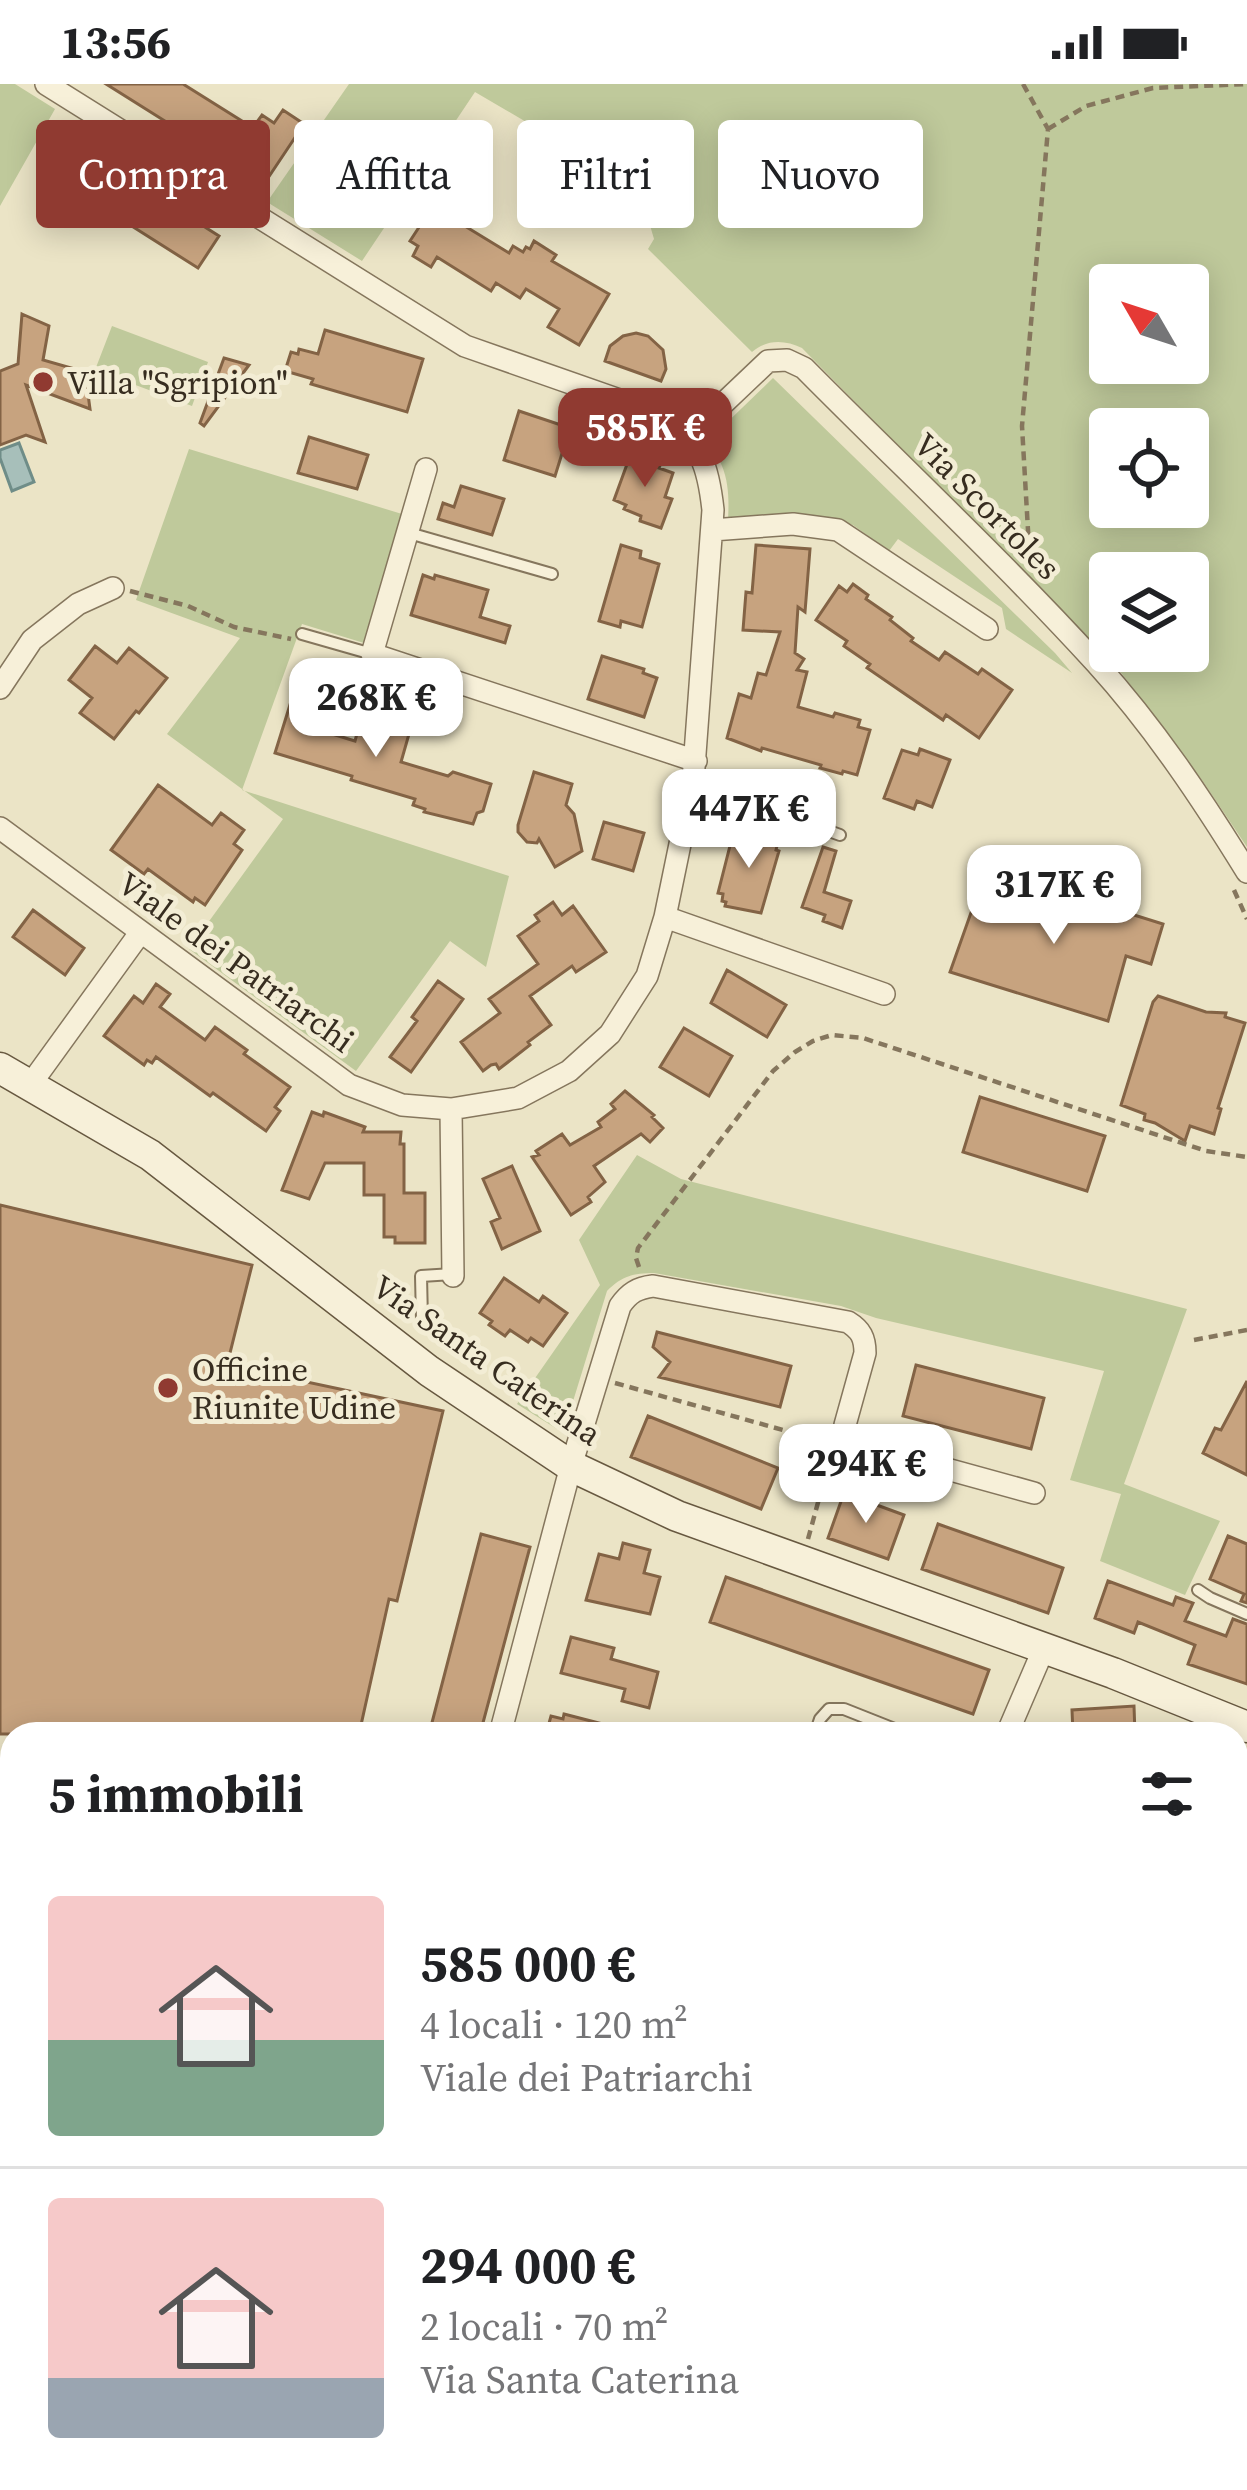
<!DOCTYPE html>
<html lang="it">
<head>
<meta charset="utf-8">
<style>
	:root { --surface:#fff; --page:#f2f2f2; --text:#202124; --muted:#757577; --line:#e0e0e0; --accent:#903a31 }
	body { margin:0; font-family:"Source Serif 4",serif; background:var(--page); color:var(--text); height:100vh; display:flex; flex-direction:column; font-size:45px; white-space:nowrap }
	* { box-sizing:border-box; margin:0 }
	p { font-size:39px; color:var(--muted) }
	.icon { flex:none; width:66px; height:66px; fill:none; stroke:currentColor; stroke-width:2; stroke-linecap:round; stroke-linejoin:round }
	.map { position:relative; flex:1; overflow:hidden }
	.side { position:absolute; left:0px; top:1638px; width:1248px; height:768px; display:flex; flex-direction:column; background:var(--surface); border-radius:36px 36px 0 0; box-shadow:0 6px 30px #0003 }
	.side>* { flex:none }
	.top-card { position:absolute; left:36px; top:36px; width:1176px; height:108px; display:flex; gap:24px }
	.needle { width:78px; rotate:309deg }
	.buttons { position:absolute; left:1089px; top:180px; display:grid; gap:24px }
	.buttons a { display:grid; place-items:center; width:120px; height:120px; border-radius:12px; background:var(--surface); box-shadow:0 6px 30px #0003; font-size:60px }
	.price { position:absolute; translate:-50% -102px; padding:0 27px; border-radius:24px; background:#fff; color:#222; font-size:39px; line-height:78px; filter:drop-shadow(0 3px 6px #0008) }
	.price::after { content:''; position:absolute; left:50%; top:72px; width:36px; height:27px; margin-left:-18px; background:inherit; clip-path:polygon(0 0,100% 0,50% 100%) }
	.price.selected { background:var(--accent); color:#fff }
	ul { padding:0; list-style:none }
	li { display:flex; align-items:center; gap:36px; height:300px; padding:0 48px }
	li+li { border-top:3px solid var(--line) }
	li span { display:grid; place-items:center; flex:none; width:336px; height:240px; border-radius:12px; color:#555 }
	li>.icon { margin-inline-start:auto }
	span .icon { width:144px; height:144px; fill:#fffc; stroke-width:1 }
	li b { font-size:51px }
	h2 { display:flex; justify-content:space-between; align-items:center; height:144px; padding:0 48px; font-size:51px }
	.tag { padding:0 42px; border-radius:12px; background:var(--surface); box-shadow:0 6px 30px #0003; font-size:42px; line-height:108px }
	.tag.selected { background:var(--accent); color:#fff }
	.status { display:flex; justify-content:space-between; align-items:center; height:84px; padding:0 60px; background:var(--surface); direction:ltr }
	.status svg { height:33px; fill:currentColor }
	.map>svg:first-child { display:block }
	.farmland { fill:#e0ddb4 }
	.green { fill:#bfc99b; fill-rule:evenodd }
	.water { fill:#a7bfba; stroke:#6f8d88; stroke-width:3 }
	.building { fill:#c7a37f; stroke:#836345; stroke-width:3 }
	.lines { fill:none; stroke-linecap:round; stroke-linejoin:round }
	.lane-casing { stroke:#85765d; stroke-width:14 }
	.street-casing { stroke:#85765d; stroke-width:24 }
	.secondary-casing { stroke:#675840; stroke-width:33 }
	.path { stroke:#85765d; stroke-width:4.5; stroke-dasharray:9 6; stroke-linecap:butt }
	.lane { stroke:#f7f0d9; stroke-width:10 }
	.street { stroke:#f7f0d9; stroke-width:21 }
	.secondary { stroke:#f7f0d9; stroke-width:30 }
	.poi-dot { fill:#903a31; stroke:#f3edd5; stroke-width:4.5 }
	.labels { text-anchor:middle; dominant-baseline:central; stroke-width:10; stroke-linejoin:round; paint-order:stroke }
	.poi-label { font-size:33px; fill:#372d20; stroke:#f3edd5; text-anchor:start }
	.street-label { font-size:33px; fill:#372d20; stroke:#f3edd5 }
</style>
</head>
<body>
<div class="status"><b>13:56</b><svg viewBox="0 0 49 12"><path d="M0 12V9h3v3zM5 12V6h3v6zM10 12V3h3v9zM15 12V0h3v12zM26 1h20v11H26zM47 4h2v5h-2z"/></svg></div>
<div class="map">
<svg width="1247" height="2406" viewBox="0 0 1247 2406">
	<rect width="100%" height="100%" fill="#ebe4c6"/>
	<path class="farmland" d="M 378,2394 L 797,2394 L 832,2406 L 357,2406 Z"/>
	<path class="green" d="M 0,0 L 15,0 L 55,25 L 0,122 Z
		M 349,0 L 1247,0 L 1247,763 L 1204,699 L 1122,590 L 802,264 C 785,256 767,255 752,268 L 648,165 L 654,155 L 647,131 L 550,52 L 475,8 L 362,177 L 267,118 ZM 1110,201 L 1188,201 L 1188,279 L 1110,279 ZM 1110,345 L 1188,345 L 1188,423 L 1110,423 ZM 1110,489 L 1188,489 L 1188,567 L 1110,567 Z
		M 112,242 L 208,278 L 192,322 L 95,286 Z
		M 773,294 L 1055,569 L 1072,589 L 1006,545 L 1002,524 L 898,455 L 889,467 L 853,441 L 835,437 L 728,436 C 729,418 729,399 722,382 C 717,369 711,367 713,352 Z
		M 189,365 L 402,430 L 364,559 L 302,540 L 242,706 L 509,792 L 486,883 L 450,857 L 356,987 L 189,865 L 283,735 L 167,650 L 240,554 L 136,516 Z
		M 637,1071 L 681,1095 L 1187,1225 L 1124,1400 L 1220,1437 L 1185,1511 L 1100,1477 L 1121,1410 L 1070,1396 L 1104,1287 L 876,1234 L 841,1222 L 654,1189 C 633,1189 622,1192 607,1207 L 566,1340 L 557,1345 L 517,1320 L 600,1201 L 579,1156 Z
		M 1236,1916 L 1247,1920 L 1247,1993 L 1236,2025 Z
		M 12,2048 L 12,2137 L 0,2137 L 0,2103 Z
		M 1236,2079 L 1247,2082 L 1247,2135 L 1236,2169 Z
		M 0,2151 L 12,2151 L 12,2370 L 0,2361 Z
		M 1236,2243 L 1247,2246 L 1247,2406 L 832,2406 L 797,2394 L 1236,2394 Z
		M 0,2370 L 12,2379 L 12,2394 L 32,2394 L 49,2406 L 0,2406 Z
		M 45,2394 L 364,2394 L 375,2396 L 357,2406 L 61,2406 Z"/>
	<path class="water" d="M 19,359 L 34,398 L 12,407 L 0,374 L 0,366 Z"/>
	<path class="building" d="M 106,0 L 183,0 L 250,42 L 254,42 L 262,31 L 274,39 L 283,26 L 304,40 L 266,97 L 206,56 L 203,61 Z
		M 62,65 L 71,71 L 74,67 L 134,104 L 137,100 L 219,152 L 198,184 L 108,127 L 105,131 L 60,104 L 57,92 L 48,86 Z
		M 427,131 L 444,141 L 450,133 L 509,169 L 513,162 L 523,168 L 526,163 L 530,165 L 534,157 L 556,171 L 552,177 L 609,210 L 579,261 L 548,243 L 559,225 L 526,205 L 520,214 L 496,199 L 491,207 L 437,173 L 431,183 L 413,172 L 418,162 L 410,157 Z
		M 22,230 L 49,242 L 43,276 L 85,288 L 90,325 L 26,301 L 45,358 L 26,351 L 0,361 L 0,287 L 18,280 Z
		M 325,246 L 423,275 L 407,328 L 311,300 L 313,295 L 285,287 L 291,268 L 298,270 L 299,265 L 318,270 Z
		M 636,249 L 648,252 L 663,266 L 666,285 L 661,297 L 605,277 L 610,262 L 623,252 Z
		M 224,274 L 249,281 L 204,342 L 200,339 Z
		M 519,327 L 570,344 L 555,392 L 504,376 Z
		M 309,353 L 368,371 L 357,405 L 298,389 Z
		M 630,372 L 641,375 L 642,372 L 661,379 L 659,384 L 673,389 L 665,413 L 672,415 L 661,444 L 640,437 L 641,432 L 624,425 L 626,421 L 614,416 Z
		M 461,402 L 504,415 L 492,451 L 438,435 L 443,419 L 454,423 Z
		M 621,461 L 641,467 L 640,474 L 659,480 L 642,543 L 621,537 L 620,543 L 599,537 Z
		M 756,461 L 810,465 L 805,528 L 798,523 L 795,569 L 804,575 L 797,586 L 807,588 L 798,623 L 833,633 L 835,629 L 860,636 L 858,643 L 870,646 L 857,691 L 843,687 L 842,690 L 820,684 L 821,681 L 762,664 L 761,667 L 727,654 L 739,610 L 751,614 L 758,589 L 766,591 L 780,548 L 743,546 L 746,508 L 752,509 Z
		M 423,491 L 434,495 L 435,491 L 488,506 L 480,533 L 510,542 L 505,559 L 411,531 Z
		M 853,500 L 868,511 L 866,515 L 892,533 L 890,536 L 913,554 L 911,557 L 939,576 L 945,568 L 978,590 L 982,585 L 1012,606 L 979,654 L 946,631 L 943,636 L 867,584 L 870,580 L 844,562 L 847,557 L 816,536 L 839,502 L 847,508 Z
		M 95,562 L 117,579 L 129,564 L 167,594 L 139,629 L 136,627 L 114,655 L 80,629 L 92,614 L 69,596 Z
		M 602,572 L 644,585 L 643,589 L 657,594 L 644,633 L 588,615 Z
		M 297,598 L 330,608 L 319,646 L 355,657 L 361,635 L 409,650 L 401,678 L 448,692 L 453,688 L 491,700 L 483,727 L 477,729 L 473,740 L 424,728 L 425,725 L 413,721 L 415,715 L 351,696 L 352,692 L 275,669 Z
		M 920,665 L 950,676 L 932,723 L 917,717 L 914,725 L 884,714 L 902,666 L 918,671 Z
		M 534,688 L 572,700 L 566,721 L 574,730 L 582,767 L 555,783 L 539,755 L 537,759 L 527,758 L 518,748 L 518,741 Z
		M 158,701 L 212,741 L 221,729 L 244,746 L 234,760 L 242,766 L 205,821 L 195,814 L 193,818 L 148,785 L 144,790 L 111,766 Z
		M 604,738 L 644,749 L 633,787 L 593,775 Z
		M 745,747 L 779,754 L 776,766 L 779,767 L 761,829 L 725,822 L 726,818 L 722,817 L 723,810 L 718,809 L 732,754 L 738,756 L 739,748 L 744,749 Z
		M 823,763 L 836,767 L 824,808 L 851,817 L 842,844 L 823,837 L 825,831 L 802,823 Z
		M 1006,791 L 1163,840 L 1151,880 L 1126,872 L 1108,937 L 950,888 L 973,823 L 993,829 Z
		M 553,818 L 562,831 L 573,822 L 606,868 L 576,888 L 572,882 L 530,912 L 551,941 L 528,958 L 530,961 L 499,985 L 496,980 L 491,981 L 483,987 L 461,958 L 500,929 L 489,915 L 538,880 L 518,852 L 539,837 L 535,831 Z
		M 33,826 L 84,864 L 65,891 L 13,853 Z
		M 727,886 L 786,921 L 767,953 L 711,919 Z
		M 438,897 L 463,915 L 411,988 L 390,973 L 417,937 L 412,933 Z
		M 156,900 L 170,910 L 160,923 L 205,956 L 215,943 L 247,966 L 244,970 L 290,1003 L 275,1023 L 280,1027 L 266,1047 L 213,1009 L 210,1012 L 156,973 L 152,979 L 147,976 L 144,981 L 104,952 L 134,912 L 143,919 Z
		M 1158,912 L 1206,928 L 1226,929 L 1225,933 L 1245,939 L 1218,1024 L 1221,1025 L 1214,1050 L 1190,1042 L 1185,1057 L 1155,1039 L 1144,1036 L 1145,1030 L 1121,1021 L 1153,918 Z
		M 684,944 L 732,972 L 709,1012 L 660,983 Z
		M 625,1007 L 654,1031 L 652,1033 L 663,1044 L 650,1058 L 641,1050 L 594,1082 L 605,1098 L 588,1113 L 591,1118 L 571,1131 L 532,1073 L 539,1071 L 536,1067 L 562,1050 L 570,1061 L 601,1043 L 598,1038 L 615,1025 L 611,1020 Z
		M 980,1013 L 1105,1052 L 1087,1107 L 963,1068 Z
		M 312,1028 L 323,1032 L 324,1028 L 365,1043 L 363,1048 L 401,1048 L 400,1060 L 404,1060 L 404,1109 L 425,1109 L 425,1159 L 395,1159 L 395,1153 L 384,1153 L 384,1111 L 364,1111 L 364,1079 L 325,1079 L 309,1115 L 282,1106 Z
		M 512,1082 L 540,1147 L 502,1165 L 491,1138 L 500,1134 L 483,1095 Z
		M 0,1121 L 252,1181 L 227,1281 L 443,1327 L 397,1517 L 389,1515 L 359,1650 L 0,1650 Z
		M 504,1194 L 539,1218 L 543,1212 L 567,1229 L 543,1262 L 531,1254 L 528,1258 L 510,1246 L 505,1252 L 489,1241 L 492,1237 L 480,1229 Z
		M 657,1248 L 791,1282 L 780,1323 L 659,1293 L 670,1278 L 653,1263 Z
		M 916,1281 L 1044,1314 L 1031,1365 L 903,1332 Z
		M 1247,1297 L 1247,1391 L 1203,1369 L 1215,1344 L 1221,1346 Z
		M 648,1332 L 778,1384 L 761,1425 L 631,1373 Z
		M 844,1409 L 904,1431 L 888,1475 L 828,1454 Z
		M 938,1440 L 1063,1484 L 1048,1529 L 922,1485 Z
		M 481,1450 L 530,1463 L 480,1650 L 429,1650 Z
		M 1228,1452 L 1247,1460 L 1247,1519 L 1241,1517 L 1244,1510 L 1210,1495 Z
		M 623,1459 L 650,1466 L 644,1489 L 660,1493 L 650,1530 L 586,1516 L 599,1470 L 619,1475 Z
		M 726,1493 L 989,1586 L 973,1630 L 710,1538 Z
		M 1108,1497 L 1173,1521 L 1176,1513 L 1193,1519 L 1185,1537 L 1226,1552 L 1233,1535 L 1247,1540 L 1247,1600 L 1188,1580 L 1195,1561 L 1138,1538 L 1134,1549 L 1095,1534 Z
		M 571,1553 L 614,1564 L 611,1575 L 658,1588 L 649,1624 L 622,1617 L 625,1605 L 561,1589 Z
		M 1134,1622 L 1135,1650 L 1073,1650 L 1072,1626 Z
		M 564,1630 L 618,1644 L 618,1650 L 546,1650 L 551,1632 L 563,1635 Z"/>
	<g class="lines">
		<defs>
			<path id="lane" d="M 409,449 L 552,490
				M 302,550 L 372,570
				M 693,697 L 840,751
				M 422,1236 L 421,1192 L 453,1190
				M 1198,1506 L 1210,1514 L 1247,1530
				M 815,1650 L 820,1635 L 829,1625 L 844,1625 L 907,1650
				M 1236,1787 L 1247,1792
				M 0,1847 L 12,1849
				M 1236,2064 L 1247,2068"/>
			<path id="street" d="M 689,352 L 768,277 L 787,276 L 804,284 C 901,382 1003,477 1096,579 C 1154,643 1202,715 1247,788
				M 426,385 L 372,570 L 696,677
				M 712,446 L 793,440 L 838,446 L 987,545
				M 0,604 L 32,556 L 78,520 L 113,504
				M 0,744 L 349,1001 L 402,1021 L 451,1025 L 518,1014 L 569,987 L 610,950 L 647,892 L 665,833 L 693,697 L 713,426 C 708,380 701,362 665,332 L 465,262 L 46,0
				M 665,833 L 884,910
				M 30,1001 L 140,849
				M 451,1025 L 453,1192
				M 500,1650 L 571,1382 L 620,1222 C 629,1209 637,1204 653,1202 L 848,1238 C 861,1246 865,1254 865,1269 L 845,1341 L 847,1351 L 856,1360 L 1034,1409
				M 1007,1650 L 1044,1564
				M 1236,2222 L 1247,2225"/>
			<path id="secondary" d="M 0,984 L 150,1071 L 429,1287 L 571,1382 L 677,1432 L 1113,1589 L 1247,1643"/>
		</defs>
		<use href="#lane" class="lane-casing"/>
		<use href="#street" class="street-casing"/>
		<use href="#secondary" class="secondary-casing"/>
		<path class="path" d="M 1023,0 L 1048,45 L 1022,342 L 1030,481
			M 1048,45 L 1086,22 L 1153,4 L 1247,0
			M 130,507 L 188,522 L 234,543 L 291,555
			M 1234,806 L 1247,835
			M 639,1183 L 636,1174 L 638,1164 L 773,987 L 795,968 L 813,957 L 832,951 L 863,954 L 1206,1067 L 1247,1073
			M 1194,1256 L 1247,1246
			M 615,1299 L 808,1353 L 822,1368
			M 808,1455 L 828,1382 L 822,1368 L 831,1361
			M 0,2145 L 12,2145"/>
		<use href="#lane" class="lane"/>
		<use href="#street" class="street"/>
		<use href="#secondary" class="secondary"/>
	</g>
	<g class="poi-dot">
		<circle cx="43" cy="298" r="12"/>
		<circle cx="168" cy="1304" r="12"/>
	</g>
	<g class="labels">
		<g class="poi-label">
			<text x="67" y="298">Villa "Sgripion"</text>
			<text x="192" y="1285">Officine<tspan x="192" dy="38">Riunite Udine</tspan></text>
		</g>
		<g class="street-label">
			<text transform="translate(987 422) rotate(45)">Via Scortoles</text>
			<text transform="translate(236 878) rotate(36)">Viale dei Patriarchi</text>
			<text transform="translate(487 1276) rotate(35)">Via Santa Caterina</text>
		</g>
	</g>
</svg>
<div class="buttons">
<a><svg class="needle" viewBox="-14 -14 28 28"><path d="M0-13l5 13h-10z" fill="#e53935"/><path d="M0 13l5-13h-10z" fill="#757577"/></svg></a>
<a><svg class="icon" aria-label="locate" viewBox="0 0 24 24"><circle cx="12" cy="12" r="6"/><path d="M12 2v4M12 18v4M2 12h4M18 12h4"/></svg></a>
<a><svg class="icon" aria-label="layers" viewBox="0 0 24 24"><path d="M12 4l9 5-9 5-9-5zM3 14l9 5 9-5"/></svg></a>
</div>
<b class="price selected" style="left:645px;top:406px">585K €</b>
<b class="price" style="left:376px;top:676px">268K €</b>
<b class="price" style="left:749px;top:787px">447K €</b>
<b class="price" style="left:1054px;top:863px">317K €</b>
<b class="price" style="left:866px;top:1442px">294K €</b>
<div class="top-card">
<a class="tag selected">Compra</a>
<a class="tag">Affitta</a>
<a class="tag">Filtri</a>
<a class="tag">Nuovo</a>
</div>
<section class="side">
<h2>5 immobili<svg class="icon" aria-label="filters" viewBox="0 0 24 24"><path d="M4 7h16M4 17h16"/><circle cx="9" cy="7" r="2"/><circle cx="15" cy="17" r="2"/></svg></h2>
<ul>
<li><span style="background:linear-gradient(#f6c9c9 60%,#7fa58c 0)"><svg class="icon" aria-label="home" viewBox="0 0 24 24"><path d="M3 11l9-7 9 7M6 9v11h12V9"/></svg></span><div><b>585 000 €</b><p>4 locali · 120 m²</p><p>Viale dei Patriarchi</p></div></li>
<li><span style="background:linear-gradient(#f6c9c9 75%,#9aa5b1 0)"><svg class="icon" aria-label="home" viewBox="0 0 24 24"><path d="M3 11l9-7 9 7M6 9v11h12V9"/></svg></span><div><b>294 000 €</b><p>2 locali · 70 m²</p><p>Via Santa Caterina</p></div></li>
</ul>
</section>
</div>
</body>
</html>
